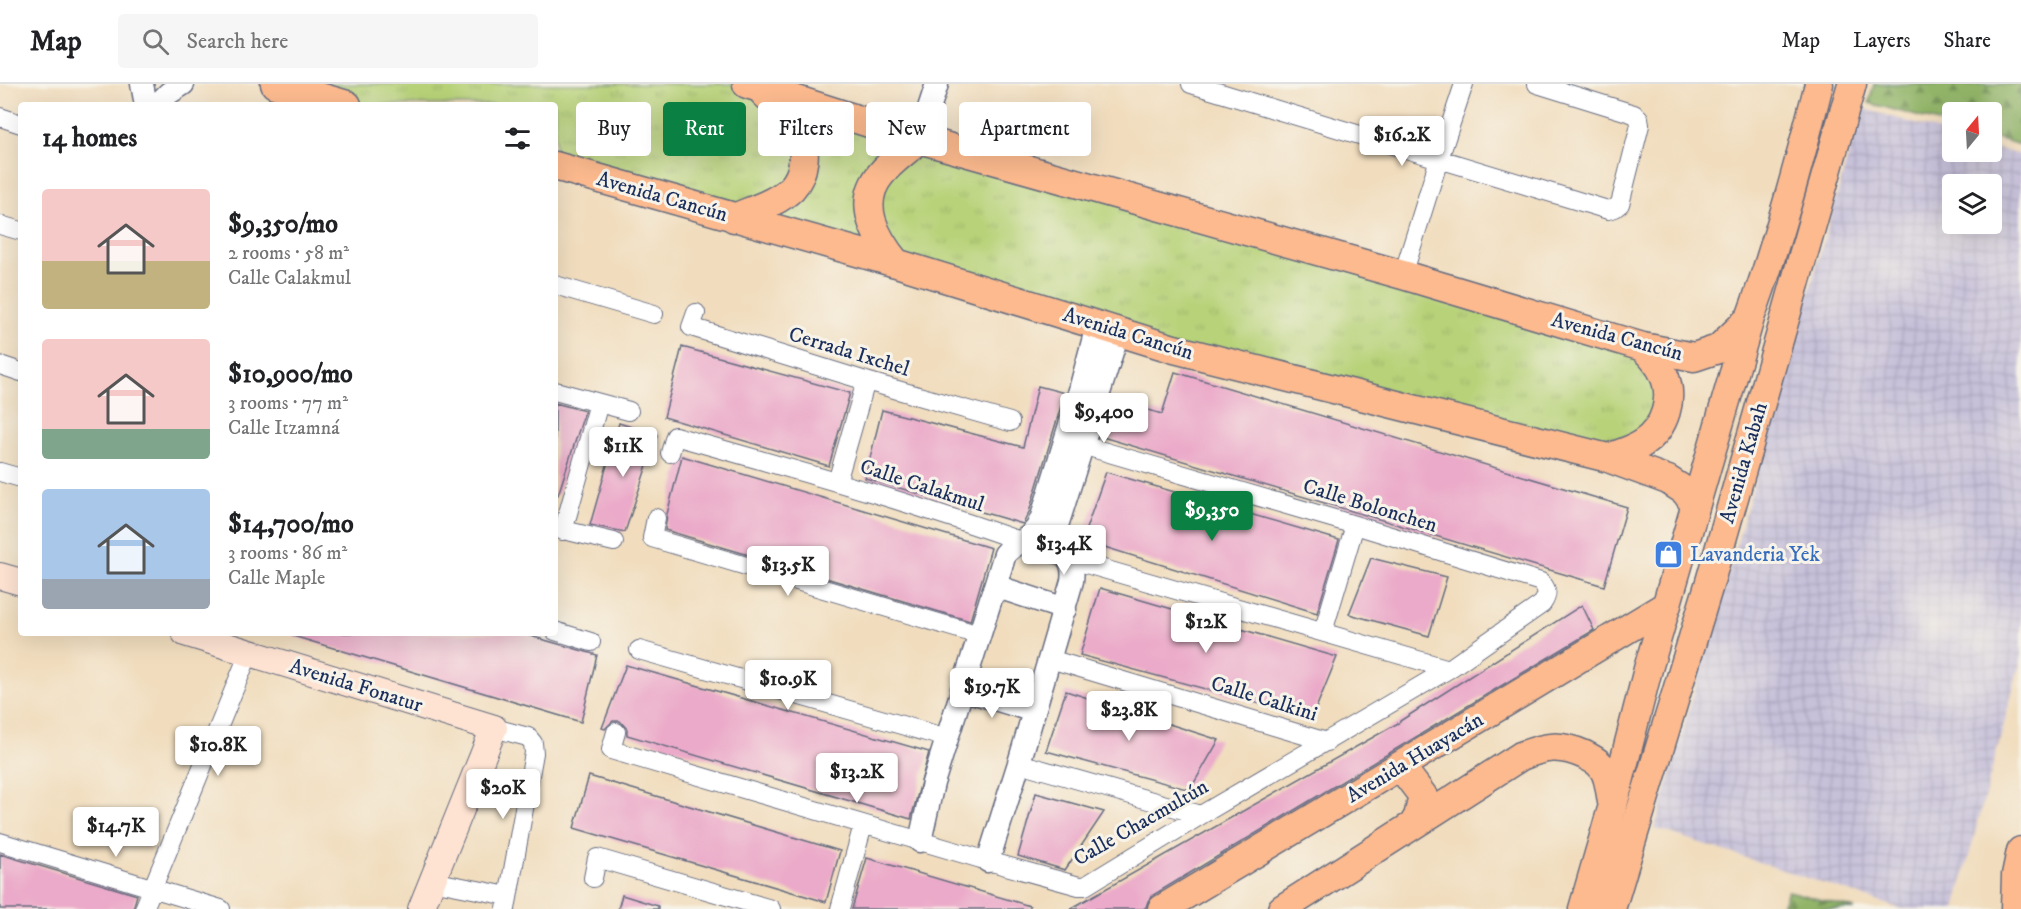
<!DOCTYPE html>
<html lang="en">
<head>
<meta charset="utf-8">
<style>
	:root { --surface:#fff; --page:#f6f6f6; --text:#202124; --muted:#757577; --line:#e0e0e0; --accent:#0b8043 }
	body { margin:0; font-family:"IM FELL DW Pica",serif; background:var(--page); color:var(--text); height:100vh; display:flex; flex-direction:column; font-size:22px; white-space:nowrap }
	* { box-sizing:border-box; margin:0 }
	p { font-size:20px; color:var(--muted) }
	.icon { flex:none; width:33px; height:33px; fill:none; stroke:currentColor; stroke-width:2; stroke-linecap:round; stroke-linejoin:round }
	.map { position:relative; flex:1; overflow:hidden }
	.details { position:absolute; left:18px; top:18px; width:540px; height:534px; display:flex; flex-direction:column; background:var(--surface); border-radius:6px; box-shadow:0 6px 24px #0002 }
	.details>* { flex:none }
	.top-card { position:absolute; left:576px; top:18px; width:570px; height:54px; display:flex; gap:12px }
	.needle { width:39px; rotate:18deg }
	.fabs { position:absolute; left:1942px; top:18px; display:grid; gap:12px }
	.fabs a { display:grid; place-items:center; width:60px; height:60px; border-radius:6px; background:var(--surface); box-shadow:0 6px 24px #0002; font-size:30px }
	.price { position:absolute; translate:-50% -51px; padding:0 14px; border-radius:6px; background:#fff; color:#222; font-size:20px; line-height:39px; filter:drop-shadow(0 2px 3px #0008) }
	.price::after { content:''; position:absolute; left:50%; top:36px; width:18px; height:14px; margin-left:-9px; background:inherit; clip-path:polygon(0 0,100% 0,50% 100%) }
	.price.on { background:var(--accent); color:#fff }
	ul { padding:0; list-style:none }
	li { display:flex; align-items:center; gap:18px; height:150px; padding:0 24px }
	li span { display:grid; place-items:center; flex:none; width:168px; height:120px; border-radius:6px; color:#555 }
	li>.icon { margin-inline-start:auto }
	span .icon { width:72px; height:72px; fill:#fffc; stroke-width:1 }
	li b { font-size:26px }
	h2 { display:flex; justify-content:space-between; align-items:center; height:72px; padding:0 24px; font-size:26px }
	.pill { padding:0 21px; border-radius:6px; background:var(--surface); box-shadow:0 6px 24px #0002; font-size:21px; line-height:54px }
	.pill.on { background:var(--accent); color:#fff }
	header { display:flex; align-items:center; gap:36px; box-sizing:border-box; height:84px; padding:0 30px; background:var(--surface); border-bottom:2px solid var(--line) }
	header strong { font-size:28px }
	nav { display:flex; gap:33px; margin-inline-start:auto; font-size:21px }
	.search { width:420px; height:54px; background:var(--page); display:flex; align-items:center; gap:15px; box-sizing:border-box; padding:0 21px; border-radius:6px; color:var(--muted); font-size:22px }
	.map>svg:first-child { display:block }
	.industrial { fill:url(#industrial-grid); fill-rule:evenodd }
	.forest { fill:url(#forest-firs); stroke:#567263; stroke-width:1.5 }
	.park { fill:url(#park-tufts); stroke:#69806b; stroke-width:1.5 }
	.building { fill:#ebaac9 }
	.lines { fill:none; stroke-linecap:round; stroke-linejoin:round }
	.minor-casing { stroke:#666c80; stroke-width:20 }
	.tertiary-casing { stroke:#666c80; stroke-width:25 }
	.secondary-casing { stroke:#666c80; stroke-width:28 }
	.primary-casing { stroke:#666c80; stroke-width:31 }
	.minor { stroke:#fff; stroke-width:18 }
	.tertiary { stroke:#fff; stroke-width:22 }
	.secondary { stroke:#fee3d2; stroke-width:26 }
	.primary { stroke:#fcba8e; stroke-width:28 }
	.labels { text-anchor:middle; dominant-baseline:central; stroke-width:6; stroke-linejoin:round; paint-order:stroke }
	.street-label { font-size:21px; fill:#1b2f5e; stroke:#f7f3e8 }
	.shop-label { font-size:21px; fill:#366cbe; stroke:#f7f3e8; text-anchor:start }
</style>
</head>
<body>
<header>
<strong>Map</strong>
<div class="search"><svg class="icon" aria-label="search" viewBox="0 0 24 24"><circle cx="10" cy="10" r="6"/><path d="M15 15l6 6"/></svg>Search here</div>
<nav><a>Map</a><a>Layers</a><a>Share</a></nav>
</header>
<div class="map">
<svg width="2021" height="825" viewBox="0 0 2021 825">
	<defs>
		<pattern id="industrial-grid" width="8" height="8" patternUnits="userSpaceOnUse" patternTransform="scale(1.5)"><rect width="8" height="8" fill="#c6c0d9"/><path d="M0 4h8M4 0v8" fill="none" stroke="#aaa5bd"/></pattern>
		<pattern id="forest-firs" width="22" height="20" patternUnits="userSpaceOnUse" patternTransform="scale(1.5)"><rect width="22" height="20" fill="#91b468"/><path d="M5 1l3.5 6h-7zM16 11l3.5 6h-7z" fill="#769359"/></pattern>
		<pattern id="park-tufts" width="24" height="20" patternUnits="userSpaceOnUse" patternTransform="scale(1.5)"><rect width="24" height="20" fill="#b7d278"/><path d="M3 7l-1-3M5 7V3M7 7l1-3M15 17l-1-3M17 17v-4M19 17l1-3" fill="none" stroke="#9db56a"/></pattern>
	</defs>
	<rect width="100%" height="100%" fill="#f7f3e8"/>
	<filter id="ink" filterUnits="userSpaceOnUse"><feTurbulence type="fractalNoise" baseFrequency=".0167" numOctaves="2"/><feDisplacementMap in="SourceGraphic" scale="12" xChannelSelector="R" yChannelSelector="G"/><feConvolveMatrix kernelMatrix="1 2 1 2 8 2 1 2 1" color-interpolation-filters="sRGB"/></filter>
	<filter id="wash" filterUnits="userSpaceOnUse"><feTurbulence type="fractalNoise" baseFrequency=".008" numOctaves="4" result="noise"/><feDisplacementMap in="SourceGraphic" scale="24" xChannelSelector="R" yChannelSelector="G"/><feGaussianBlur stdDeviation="1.35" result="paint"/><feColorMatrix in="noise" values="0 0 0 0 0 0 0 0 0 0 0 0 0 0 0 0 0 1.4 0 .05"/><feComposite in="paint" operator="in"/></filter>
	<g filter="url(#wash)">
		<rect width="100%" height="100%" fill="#f1ddbe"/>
		<path class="industrial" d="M 1862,24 L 1953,51 L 1953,68 L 1992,68 L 1992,63 L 2021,71 L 2021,575 L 1955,825 L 1901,825 L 1655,744 ZM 1953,100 L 1992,100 L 1992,140 L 1953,140 Z"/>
		<path class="forest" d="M 1874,0 L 2021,0 L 2021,61 L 1992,53 L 1992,28 L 1953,28 L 1953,42 L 1869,19 Z
			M 1788,807 L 1855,825 L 1781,825 Z"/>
		<path class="park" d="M 276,0 L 750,0 L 1643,263 L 1663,289 L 1653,350 L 1590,356 L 1174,265 L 555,82 L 555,21 L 347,21 Z"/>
		<g id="blocks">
			<path class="building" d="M 682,263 L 850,309 L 829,382 L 664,333 Z
				M 1175,288 L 1627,423 L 1604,502 L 1099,352 L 1111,315 L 1162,330 Z
				M 1038,302 L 1065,309 L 1029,428 L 1023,440 L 865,394 L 882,326 L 1023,363 Z
				M 555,319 L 585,327 L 558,411 L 555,411 Z
				M 619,339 L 657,351 L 625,448 L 590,441 Z
				M 682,372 L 991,464 L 970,537 L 665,446 L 667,430 Z
				M 1106,388 L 1339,456 L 1317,529 L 1082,456 Z
				M 1371,474 L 1447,493 L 1429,552 L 1349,530 Z
				M 1100,504 L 1337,573 L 1312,634 L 1080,571 Z
				M 1582,521 L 1594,546 L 1153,811 L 1148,817 L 1146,823 L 1143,825 L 1070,825 L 1400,638 L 1400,637 Z
				M 294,549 L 520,549 L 597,571 L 581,638 L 293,552 Z
				M 626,581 L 929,668 L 911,735 L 627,651 L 627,645 L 620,637 L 613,637 L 605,645 L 602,644 Z
				M 1066,607 L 1219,656 L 1190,706 L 1046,667 Z
				M 589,692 L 840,767 L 826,818 L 574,744 Z
				M 1036,709 L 1104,728 L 1065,786 L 1018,772 Z
				M 0,770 L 137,811 L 133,825 L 0,825 Z
				M 867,774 L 1030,822 L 1030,825 L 852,825 Z
				M 622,811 L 658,822 L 658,825 L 618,825 Z"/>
		</g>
	</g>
	<g filter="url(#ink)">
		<use href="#blocks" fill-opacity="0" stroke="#666c80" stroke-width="1.5"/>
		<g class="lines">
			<defs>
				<path id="minor" d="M 1191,0 L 1608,126 L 1615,124 L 1620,120 L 1640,41 L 1639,34 L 1634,30 L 1537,0
					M 0,33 L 21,40
					M 0,141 L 21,147
					M 1403,191 L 1439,75 L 1464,0
					M 555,201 L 654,230
					M 696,229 L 691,243 L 866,297 L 1010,338
					M 0,281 L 21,288
					M 555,307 L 629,327
					M 670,369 L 675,352 C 807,389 940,426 1069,475 L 1449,585
					M 0,388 L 21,394
					M 837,398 L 866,297
					M 656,434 L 652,454 L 979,551
					M 555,444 L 614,458
					M 563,447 L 599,319
					M 555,547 L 591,558
					M 1323,548 L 1355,441
					M 639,566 L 947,654
					M 1050,575 L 1327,658
					M 494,644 L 528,653 L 533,659 L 534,669 L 506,825
					M 616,648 L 611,666 L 988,777 L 1079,802 L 1085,802 L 1201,731 L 1449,585 L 1542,520 C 1548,512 1548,505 1541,498 L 1355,441 L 1082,361
					M 1019,679 L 1201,731
					M 0,758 L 221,825
					M 593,794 L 597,774 L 771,825
					M 432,797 L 508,812
					M 144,825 L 249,569
					M 840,825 L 863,741"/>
				<path id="tertiary" d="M 142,0 L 146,21
					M 157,21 L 169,9 L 183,0
					M 919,55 L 937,0
					M 995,502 L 1065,525
					M 962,605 L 1034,627
					M 920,757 L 933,699 L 1005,470 C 1013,460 1027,457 1035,446 C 1038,443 1040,437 1042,433 L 1076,321 L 1097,242
					M 988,777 L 1019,679 L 1072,497 C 1076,469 1056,472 1055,448 L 1118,249"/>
				<path id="secondary" d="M 0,492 L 21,498
					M 185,549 L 494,644 L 421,825"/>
				<path id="primary" d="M 275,0 L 347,21
					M 747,0 L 919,55 L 1403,191 L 1643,263 L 1694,273 L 1718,265 L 1750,234
					M 555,82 L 896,179 L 1174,265 L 1608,374 L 1668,396 L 1685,407 L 1695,421
					M 734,134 C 752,126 777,119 792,104 C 798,97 802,88 803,79 C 809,48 784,27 764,9
					M 896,179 C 876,154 856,120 881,90 C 891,77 907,67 919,55
					M 1608,374 C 1619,370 1633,366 1643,359 C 1665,344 1675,314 1663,289 C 1659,279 1650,271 1643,263
					M 1401,683 L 1423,712 L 1418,733 L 1413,741
					M 1162,825 L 1667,521
					M 1282,825 L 1521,672 C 1546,662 1560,660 1585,671 C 1590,674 1598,677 1601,682 C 1609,690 1610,707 1612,718
					M 1583,825 L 1613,721 L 1648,585 L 1750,234 C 1778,158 1799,79 1819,0
					M 1611,825 L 1709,501 L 1852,0
					M 2015,825 L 2016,791 L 2021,767"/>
			</defs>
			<use href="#minor" class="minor-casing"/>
			<use href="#tertiary" class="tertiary-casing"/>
			<use href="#secondary" class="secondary-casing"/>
			<use href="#primary" class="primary-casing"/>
			<use href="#minor" class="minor"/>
			<use href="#tertiary" class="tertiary"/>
			<use href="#secondary" class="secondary"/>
			<use href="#primary" class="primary"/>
		</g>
	</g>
	<defs>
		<symbol id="shop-square" viewBox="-11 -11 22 22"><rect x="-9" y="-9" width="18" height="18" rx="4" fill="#3f7fe0" stroke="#f7f3e8"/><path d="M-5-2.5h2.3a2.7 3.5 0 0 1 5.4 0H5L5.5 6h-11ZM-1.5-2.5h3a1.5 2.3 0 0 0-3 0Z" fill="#fff"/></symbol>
	</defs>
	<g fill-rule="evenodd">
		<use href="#shop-square" x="1652" y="454" width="33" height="33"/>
	</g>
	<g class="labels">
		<g class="street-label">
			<text transform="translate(662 113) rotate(16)">Avenida Cancún</text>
			<text transform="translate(1128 250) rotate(17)">Avenida Cancún</text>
			<text transform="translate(1617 253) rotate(15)">Avenida Cancún</text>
			<text transform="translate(849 268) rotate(17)">Cerrada Ixchel</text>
			<text transform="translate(1744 379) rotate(-74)">Avenida Kabah</text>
			<text transform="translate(922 402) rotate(18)">Calle Calakmul</text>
			<text transform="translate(1370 422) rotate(17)">Calle Bolonchen</text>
			<text transform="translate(356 602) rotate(17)">Avenida Fonatur</text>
			<text transform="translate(1264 615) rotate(17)">Calle Calkini</text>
			<text transform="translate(1415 674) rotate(-31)">Avenida Huayacán</text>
			<text transform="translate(1141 739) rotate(-30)">Calle Chacmultún</text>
		</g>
		<g class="shop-label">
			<text x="1690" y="471">Lavanderia Yek</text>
		</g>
	</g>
</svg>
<div class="fabs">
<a><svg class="needle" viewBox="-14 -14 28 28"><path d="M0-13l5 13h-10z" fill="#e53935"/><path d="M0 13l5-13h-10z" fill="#757577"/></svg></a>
<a><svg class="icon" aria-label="layers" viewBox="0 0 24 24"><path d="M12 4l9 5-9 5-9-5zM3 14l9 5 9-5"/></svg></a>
</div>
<b class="price" style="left:1402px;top:83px">$16.2K</b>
<b class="price" style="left:1104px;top:360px">$9,400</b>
<b class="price" style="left:623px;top:394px">$11K</b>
<b class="price on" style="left:1212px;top:458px">$9,350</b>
<b class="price" style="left:1064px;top:492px">$13.4K</b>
<b class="price" style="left:788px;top:513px">$13.5K</b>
<b class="price" style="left:1206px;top:570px">$12K</b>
<b class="price" style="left:788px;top:627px">$10.9K</b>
<b class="price" style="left:992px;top:635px">$19.7K</b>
<b class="price" style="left:1129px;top:658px">$23.8K</b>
<b class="price" style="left:218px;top:693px">$10.8K</b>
<b class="price" style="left:857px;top:720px">$13.2K</b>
<b class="price" style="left:503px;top:736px">$20K</b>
<b class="price" style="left:116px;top:774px">$14.7K</b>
<div class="top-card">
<a class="pill">Buy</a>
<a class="pill on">Rent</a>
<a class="pill">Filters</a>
<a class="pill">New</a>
<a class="pill">Apartment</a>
</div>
<section class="details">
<h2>14 homes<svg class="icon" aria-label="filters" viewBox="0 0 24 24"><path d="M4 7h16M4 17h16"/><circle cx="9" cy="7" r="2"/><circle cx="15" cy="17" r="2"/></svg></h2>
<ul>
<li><span style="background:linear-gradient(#f6c9c9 60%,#c2b280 0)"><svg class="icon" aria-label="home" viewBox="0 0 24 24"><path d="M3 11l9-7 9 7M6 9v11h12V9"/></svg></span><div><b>$9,350/mo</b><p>2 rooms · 58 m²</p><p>Calle Calakmul</p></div></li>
<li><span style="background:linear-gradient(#f6c9c9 75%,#7fa58c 0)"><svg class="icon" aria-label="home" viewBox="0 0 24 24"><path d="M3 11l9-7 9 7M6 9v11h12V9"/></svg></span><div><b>$10,900/mo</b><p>3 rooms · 77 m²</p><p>Calle Itzamná</p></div></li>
<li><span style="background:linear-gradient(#a9c7e8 75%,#9aa5b1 0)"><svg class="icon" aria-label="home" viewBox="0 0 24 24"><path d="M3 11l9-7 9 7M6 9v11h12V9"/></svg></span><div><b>$14,700/mo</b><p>3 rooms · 86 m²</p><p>Calle Maple</p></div></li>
</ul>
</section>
</div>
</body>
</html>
